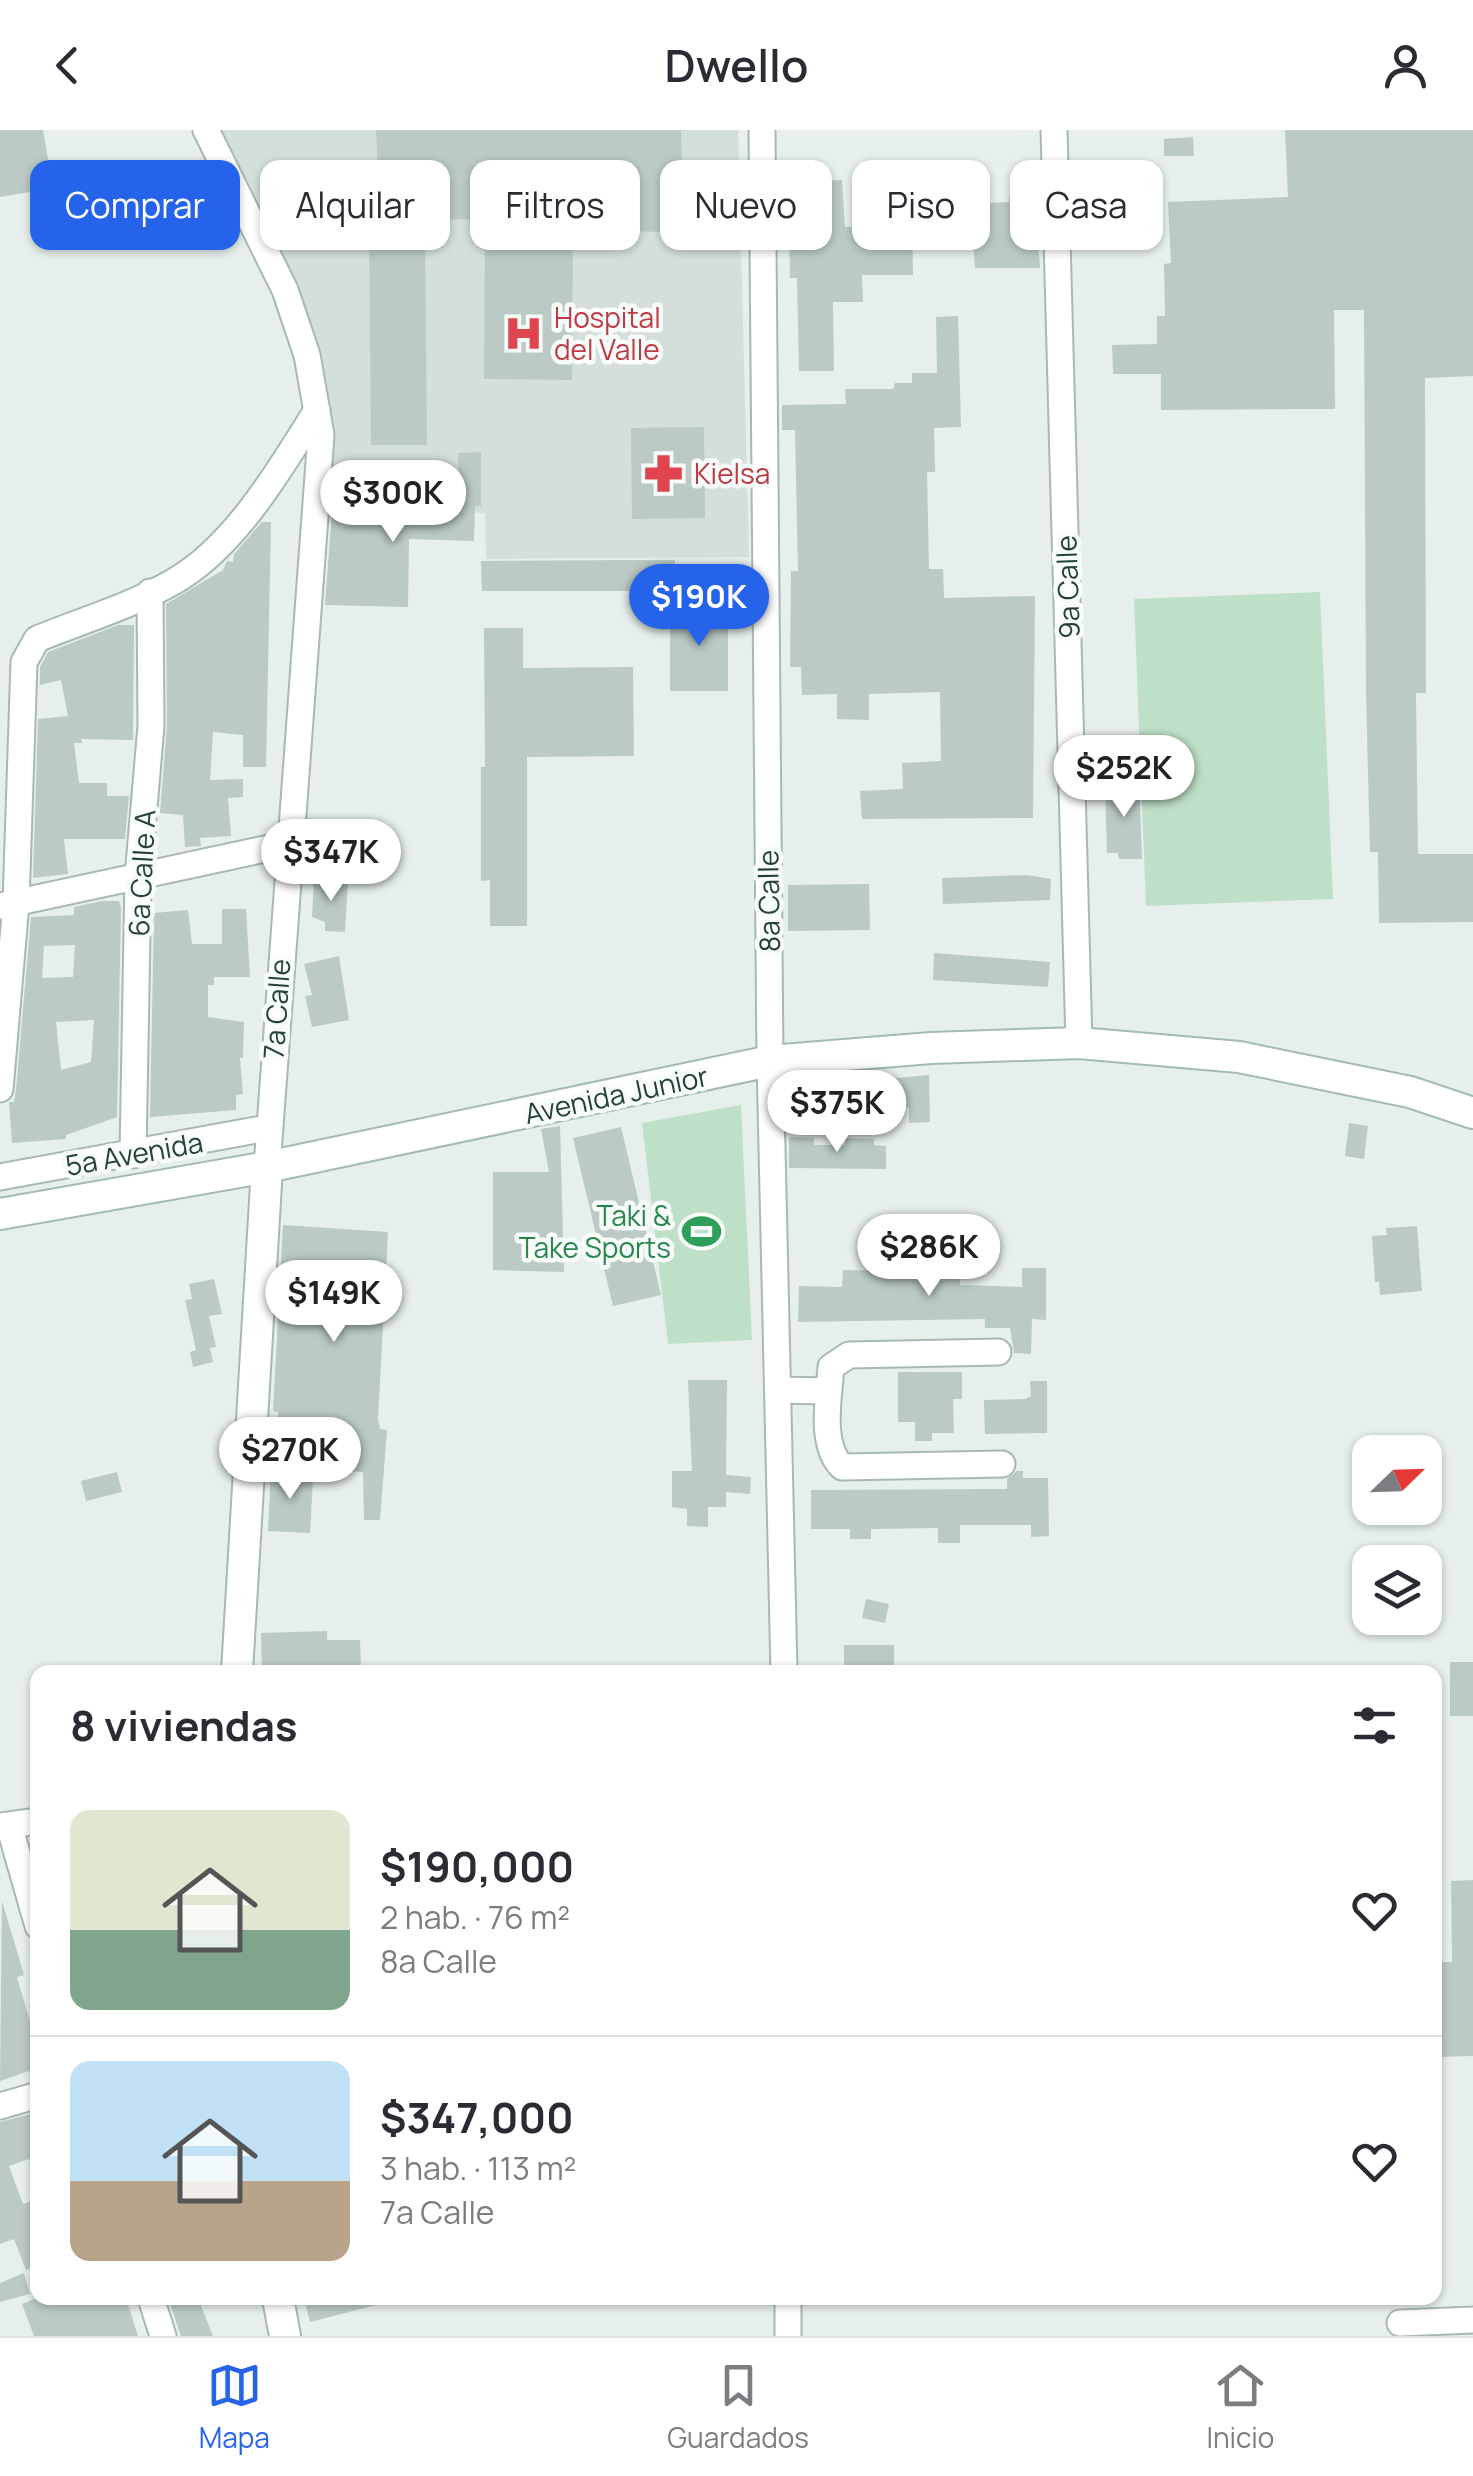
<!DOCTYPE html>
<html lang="es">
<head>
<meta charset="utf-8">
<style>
	:root { --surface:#fff; --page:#f2f2f3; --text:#2b2b33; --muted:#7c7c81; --line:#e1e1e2; --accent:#2563eb }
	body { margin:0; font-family:Manrope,sans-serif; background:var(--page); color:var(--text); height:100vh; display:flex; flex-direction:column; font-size:38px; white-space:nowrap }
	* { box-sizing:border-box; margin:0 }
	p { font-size:32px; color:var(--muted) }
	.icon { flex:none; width:55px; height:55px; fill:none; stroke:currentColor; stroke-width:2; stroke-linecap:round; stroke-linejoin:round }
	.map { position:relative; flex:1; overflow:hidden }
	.panel { position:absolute; left:30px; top:1535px; width:1412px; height:640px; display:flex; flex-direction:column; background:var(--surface); border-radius:20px; box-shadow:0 2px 8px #0004 }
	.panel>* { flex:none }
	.hud { position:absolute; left:30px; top:30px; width:1415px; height:90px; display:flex; gap:20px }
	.needle { width:65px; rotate:67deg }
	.fabs { position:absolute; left:1352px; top:1305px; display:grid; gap:20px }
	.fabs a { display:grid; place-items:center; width:90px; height:90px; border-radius:20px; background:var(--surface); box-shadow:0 2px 8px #0004; font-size:50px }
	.price { position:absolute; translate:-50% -85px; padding:0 22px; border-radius:35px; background:#fff; color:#222; font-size:32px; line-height:65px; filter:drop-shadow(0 2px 5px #0008) }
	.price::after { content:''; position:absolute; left:50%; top:60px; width:30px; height:22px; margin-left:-15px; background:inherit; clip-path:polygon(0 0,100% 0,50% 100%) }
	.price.on { background:var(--accent); color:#fff }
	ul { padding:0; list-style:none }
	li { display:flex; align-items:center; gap:30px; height:250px; padding:0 40px }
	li+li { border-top:2px solid var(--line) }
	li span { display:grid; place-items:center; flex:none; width:280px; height:200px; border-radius:20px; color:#555 }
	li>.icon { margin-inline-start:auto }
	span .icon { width:120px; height:120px; fill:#fffc; stroke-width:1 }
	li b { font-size:42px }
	h2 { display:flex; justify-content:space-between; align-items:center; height:120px; padding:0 40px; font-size:42px }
	.tag { padding:0 35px; border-radius:20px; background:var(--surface); box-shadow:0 2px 8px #0004; font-size:35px; line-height:90px }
	.tag.on { background:var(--accent); color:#fff }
	header { display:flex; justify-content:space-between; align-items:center; height:130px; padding:0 40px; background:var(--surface); font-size:45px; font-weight:600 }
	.tabs { display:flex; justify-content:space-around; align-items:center; height:140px; border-top:2px solid var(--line); background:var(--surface); font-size:28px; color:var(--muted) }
	.tabs a { display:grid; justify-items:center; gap:5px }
	.tabs .on { color:var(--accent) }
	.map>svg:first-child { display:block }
	.built { fill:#d4dfda }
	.green { fill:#bfe0c8 }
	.building { fill:#bbcac4; fill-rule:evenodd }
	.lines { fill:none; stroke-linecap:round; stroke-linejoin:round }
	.minor-casing { stroke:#a8b8b2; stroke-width:29 }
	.tertiary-casing { stroke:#a8b8b2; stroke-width:34 }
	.secondary-casing { stroke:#a4bbb3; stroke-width:34 }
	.minor { stroke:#fff; stroke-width:25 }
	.tertiary { stroke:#fff; stroke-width:30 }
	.secondary { stroke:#fff; stroke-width:30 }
	.labels { text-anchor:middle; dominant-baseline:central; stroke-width:9; stroke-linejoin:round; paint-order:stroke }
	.health-label { font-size:28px; fill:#be3a42; stroke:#f7fbf9; text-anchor:start }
	.street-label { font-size:28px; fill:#24423a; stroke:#f7fbf9 }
	.leisure-label { font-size:28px; fill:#27864d; stroke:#f7fbf9; text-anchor:end }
</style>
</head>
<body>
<header><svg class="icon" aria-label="back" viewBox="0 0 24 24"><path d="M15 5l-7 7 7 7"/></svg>Dwello<svg class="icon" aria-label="person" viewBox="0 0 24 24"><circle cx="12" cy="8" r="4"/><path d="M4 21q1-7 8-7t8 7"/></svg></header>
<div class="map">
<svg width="1473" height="2206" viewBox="0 0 1473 2206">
	<rect width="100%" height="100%" fill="#e6efeb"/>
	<path class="built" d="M 216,0 L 738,0 L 749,427 L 486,429 L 485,383 L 327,376 L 329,319 Z"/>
	<path class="green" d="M 1320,462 L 1333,769 L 1146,776 L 1134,469 Z
		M 741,975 L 752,1210 L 668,1214 L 642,993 Z"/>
	<path class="building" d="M 0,0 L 43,0 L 53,58 L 0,67 Z
		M 376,0 L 681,0 L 684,102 L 584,101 L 583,59 L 539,60 L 539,100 L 573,101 L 572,250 L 484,249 L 485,89 L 413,90 L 413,70 L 379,70 Z
		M 1285,0 L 1473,0 L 1473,246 L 1425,248 L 1426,563 L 1416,563 L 1418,724 L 1473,724 L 1473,792 L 1379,793 L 1378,722 L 1370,722 L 1366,563 L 1364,180 L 1334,180 L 1335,279 L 1161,280 L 1161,244 L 1113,244 L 1112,215 L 1157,214 L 1157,186 L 1165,186 L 1164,134 L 1171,133 L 1168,72 L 1288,67 Z
		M 1193,7 L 1194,26 L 1164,26 L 1164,9 Z
		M 842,50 L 845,97 L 912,96 L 913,145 L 862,145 L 863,172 L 833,172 L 834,241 L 799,241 L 797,148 L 790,148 L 789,97 L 797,97 L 796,52 Z
		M 1035,65 L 1040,138 L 975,138 L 970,74 L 1009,72 L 1009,67 Z
		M 425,107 L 427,315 L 371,315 L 369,108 Z
		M 958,186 L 961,297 L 934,298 L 935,342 L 927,342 L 929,439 L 943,439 L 944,468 L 1035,466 L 1033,688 L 862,689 L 860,661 L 903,659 L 902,633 L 941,631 L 940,562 L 869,564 L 869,590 L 837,589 L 837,564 L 802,565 L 801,537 L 790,537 L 791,441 L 798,441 L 795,300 L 782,300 L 782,275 L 846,274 L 845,259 L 893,259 L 895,253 L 912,253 L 912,243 L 937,243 L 936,187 Z
		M 704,297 L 705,388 L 632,389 L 631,298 Z
		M 481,322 L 481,376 L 475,376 L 474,411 L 409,409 L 408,477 L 325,475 L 332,381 L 459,385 L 458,323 Z
		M 262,392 L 271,392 L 266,637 L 243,637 L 243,605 L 213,602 L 210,650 L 243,649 L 243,667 L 228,668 L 231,706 L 200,708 L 201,716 L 185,717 L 183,685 L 160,683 L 167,596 L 166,474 L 223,440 L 227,431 L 233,432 L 234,424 Z
		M 636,430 L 675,430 L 675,461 L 482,461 L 481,431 Z
		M 670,476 L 728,477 L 728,561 L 670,561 Z
		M 118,495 L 134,495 L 133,610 L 81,609 L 82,613 L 74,613 L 79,653 L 107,653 L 107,666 L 129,666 L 125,709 L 64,709 L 68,744 L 33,748 L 38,589 L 68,586 L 61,550 L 40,555 L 40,537 L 48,522 Z
		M 484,498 L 523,498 L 523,538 L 633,537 L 634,626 L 527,627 L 527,796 L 490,796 L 490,750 L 481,751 L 481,637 L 485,637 Z
		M 1139,653 L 1142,729 L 1119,729 L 1118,723 L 1107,723 L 1105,654 Z
		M 1027,745 L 1051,749 L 1050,770 L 943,774 L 942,748 Z
		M 314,749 L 348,752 L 345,802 L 325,801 L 325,792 L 312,787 Z
		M 869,754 L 870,800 L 788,801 L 788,755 Z
		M 102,771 L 119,771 L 121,778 L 117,987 L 66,1005 L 66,1009 L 12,1013 L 9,972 L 14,972 L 16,960 L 31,787 L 74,785 L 74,777 ZM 75,815 L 73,847 L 42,848 L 44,816 ZM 94,890 L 91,932 L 61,940 L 56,892 Z
		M 222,779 L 246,779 L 250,847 L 214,847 L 214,855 L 208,855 L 208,887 L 244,892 L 243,928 L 240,928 L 243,964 L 236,965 L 236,980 L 150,987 L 154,783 L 188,780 L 192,814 L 222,814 Z
		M 934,823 L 1050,832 L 1048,857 L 933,850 Z
		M 339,826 L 349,890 L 312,897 L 305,866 L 312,865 L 304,834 Z
		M 929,945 L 930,992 L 909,993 L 909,977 L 833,983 L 831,954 Z
		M 1349,993 L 1368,996 L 1364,1029 L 1345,1026 Z
		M 560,996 L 564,1142 L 493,1140 L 493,1042 L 549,1042 L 541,999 Z
		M 621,997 L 661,1165 L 613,1176 L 573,1008 Z
		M 789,1007 L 814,1008 L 814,1015 L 845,1015 L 845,1008 L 874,1009 L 874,1015 L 886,1016 L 886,1039 L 789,1038 Z
		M 283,1095 L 388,1102 L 378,1289 L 380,1299 L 387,1300 L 380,1390 L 364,1390 L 363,1342 L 346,1341 L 348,1308 L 282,1304 L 283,1291 L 278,1291 L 278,1282 L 273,1281 Z
		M 1417,1096 L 1422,1161 L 1380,1165 L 1379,1152 L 1375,1152 L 1372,1106 L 1387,1105 L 1386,1098 Z
		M 893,1126 L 909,1126 L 909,1138 L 959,1137 L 960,1155 L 1022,1157 L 1022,1138 L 1046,1138 L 1046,1190 L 1032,1189 L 1031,1224 L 1014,1223 L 1010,1198 L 985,1198 L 985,1189 L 798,1192 L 799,1156 L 842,1157 L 843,1140 L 893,1141 Z
		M 214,1149 L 222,1184 L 209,1186 L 216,1217 L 210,1218 L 213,1232 L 193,1237 L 190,1222 L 196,1220 L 185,1170 L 192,1169 L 189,1154 Z
		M 898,1242 L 962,1242 L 962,1269 L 953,1269 L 954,1303 L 932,1303 L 932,1311 L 915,1311 L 915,1292 L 898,1292 Z
		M 688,1250 L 727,1250 L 726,1345 L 751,1347 L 750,1364 L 726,1362 L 726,1377 L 708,1377 L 708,1397 L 687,1396 L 687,1379 L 672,1377 L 672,1341 L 692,1341 Z
		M 1030,1251 L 1047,1251 L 1047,1303 L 985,1304 L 984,1270 L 1025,1269 L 1031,1266 Z
		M 271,1339 L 306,1341 L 306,1347 L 313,1348 L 310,1403 L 268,1401 Z
		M 1017,1341 L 1023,1341 L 1023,1348 L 1048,1348 L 1049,1406 L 1031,1407 L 1031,1395 L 960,1395 L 960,1413 L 938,1413 L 938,1398 L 871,1399 L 871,1409 L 850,1409 L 850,1399 L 811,1399 L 811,1360 L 1007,1359 L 1007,1349 Z
		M 117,1342 L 122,1362 L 86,1371 L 81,1351 Z
		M 866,1469 L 889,1474 L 885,1493 L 862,1488 Z
		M 327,1501 L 327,1510 L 360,1510 L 361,1542 L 262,1542 L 261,1503 Z
		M 844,1515 L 894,1515 L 894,1541 L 844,1540 Z
		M 1450,1532 L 1473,1532 L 1473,1586 L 1450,1586 Z
		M 1473,1750 L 1473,1926 L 1435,1927 L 1435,1832 L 1452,1832 L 1451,1751 Z
		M 2,1771 L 24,1845 L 17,1847 L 34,1905 L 38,1904 L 38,1938 L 0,1951 Z
		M 38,1982 L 38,2026 L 9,2036 L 23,2074 L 38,2069 L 38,2135 L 26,2140 L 14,2109 L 0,2114 L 0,1992 Z
		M 24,2143 L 30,2164 L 0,2172 L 0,2153 Z
		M 37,2168 L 126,2168 L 138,2206 L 34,2206 L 22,2174 Z
		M 168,2168 L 198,2168 L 213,2206 L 181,2206 Z
		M 324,2168 L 383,2168 L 384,2173 L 310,2192 L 305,2173 Z"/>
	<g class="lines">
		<defs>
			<path id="minor" d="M 206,0 L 285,160 L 307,225 L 321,305 L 267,1037
				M 762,0 L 770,931 L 784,1542
				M 1054,0 L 1079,913
				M 0,776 L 288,714
				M 0,959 L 16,773 L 24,532 L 37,509 C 81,491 131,476 173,452 C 235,417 280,339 317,280
				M 133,1025 L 138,747 L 151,596 L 150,462
				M 0,1047 L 267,998
				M 998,1222 L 849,1225 L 831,1237 C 829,1267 819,1314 842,1337 L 1002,1334
				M 778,1260 L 829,1261
				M 9,1695 L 38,1796
				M 0,1696 L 38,1691
				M 0,1976 L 38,1965
				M 151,2168 L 163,2206
				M 788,2168 L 788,2206
				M 1400,2193 L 1473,2190"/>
			<path id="tertiary" d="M 237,1542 L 267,1037
				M 278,2168 L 285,2206"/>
			<path id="secondary" d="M 0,1084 L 267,1037 L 770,931 L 931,918 L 1079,913 L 1239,927 L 1410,962 L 1473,983"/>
		</defs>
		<use href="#minor" class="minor-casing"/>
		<use href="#tertiary" class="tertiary-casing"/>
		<use href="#secondary" class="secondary-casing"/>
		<use href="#minor" class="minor"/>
		<use href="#tertiary" class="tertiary"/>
		<use href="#secondary" class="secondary"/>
	</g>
	<defs>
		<symbol id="hospital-bare" viewBox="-9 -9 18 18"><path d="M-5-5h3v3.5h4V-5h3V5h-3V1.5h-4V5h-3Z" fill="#e0444e" stroke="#f7fbf9" stroke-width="2.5" paint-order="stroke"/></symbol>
		<symbol id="pharmacy-bare" viewBox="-9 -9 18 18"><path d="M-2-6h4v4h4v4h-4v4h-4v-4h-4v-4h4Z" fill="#e0444e" stroke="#f7fbf9" stroke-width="2.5" paint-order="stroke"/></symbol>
		<symbol id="stadium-bare" viewBox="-9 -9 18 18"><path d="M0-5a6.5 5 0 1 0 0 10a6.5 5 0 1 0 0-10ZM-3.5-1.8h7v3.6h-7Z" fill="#2e9e5b" stroke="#f7fbf9" stroke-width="2.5" paint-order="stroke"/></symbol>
	</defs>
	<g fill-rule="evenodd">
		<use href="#hospital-bare" x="496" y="176" width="55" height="55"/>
		<use href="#pharmacy-bare" x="636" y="316" width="55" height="55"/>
		<use href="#stadium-bare" x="674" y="1074" width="55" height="55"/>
	</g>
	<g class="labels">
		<g class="health-label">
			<text x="554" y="187">Hospital<tspan x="554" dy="32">del Valle</tspan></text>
			<text x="694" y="343">Kielsa</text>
		</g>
		<g class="street-label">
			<text transform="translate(1067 457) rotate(-92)">9a Calle</text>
			<text transform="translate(141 743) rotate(-87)">6a Calle A</text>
			<text transform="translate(768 771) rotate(-91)">8a Calle</text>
			<text transform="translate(276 879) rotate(-86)">7a Calle</text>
			<text transform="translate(616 964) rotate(-12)">Avenida Junior</text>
			<text transform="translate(134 1023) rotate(-10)">5a Avenida</text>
		</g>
		<g class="leisure-label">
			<text x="671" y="1085">Taki &amp;<tspan x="671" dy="32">Take Sports</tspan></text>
		</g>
	</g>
</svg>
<div class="fabs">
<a><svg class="needle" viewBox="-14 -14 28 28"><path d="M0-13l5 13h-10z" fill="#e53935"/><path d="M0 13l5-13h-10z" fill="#7c7c81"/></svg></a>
<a><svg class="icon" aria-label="layers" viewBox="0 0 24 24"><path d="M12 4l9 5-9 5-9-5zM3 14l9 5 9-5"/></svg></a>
</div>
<b class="price" style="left:393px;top:415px">$300K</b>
<b class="price on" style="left:699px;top:519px">$190K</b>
<b class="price" style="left:1124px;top:690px">$252K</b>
<b class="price" style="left:331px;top:774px">$347K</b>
<b class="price" style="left:837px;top:1025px">$375K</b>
<b class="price" style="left:929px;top:1169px">$286K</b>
<b class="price" style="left:334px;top:1215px">$149K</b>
<b class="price" style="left:290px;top:1372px">$270K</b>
<div class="hud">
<a class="tag on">Comprar</a>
<a class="tag">Alquilar</a>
<a class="tag">Filtros</a>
<a class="tag">Nuevo</a>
<a class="tag">Piso</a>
<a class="tag">Casa</a>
</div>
<section class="panel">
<h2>8 viviendas<svg class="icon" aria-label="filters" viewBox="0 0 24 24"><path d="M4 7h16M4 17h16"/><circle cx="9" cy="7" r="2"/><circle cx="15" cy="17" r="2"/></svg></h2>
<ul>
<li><span style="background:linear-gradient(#dfe7d0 60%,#7fa58c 0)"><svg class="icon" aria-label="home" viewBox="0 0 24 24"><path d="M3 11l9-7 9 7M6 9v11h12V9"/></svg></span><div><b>$190,000</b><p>2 hab. · 76 m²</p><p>8a Calle</p></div><svg class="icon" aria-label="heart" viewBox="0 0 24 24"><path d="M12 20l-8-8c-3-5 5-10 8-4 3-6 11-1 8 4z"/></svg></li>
<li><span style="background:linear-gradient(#bfe0f5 60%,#b9a48a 0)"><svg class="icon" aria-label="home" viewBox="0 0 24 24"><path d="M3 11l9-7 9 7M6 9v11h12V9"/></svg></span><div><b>$347,000</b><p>3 hab. · 113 m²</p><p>7a Calle</p></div><svg class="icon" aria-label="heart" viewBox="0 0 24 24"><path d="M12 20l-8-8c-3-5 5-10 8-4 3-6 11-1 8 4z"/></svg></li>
</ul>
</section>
</div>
<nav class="tabs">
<a class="on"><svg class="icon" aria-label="map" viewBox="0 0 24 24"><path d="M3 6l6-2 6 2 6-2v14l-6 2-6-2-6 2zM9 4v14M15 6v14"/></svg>Mapa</a>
<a><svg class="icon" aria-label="saved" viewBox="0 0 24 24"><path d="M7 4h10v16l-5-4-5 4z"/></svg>Guardados</a>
<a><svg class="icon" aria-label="home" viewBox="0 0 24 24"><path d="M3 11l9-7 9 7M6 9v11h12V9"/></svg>Inicio</a>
</nav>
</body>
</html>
